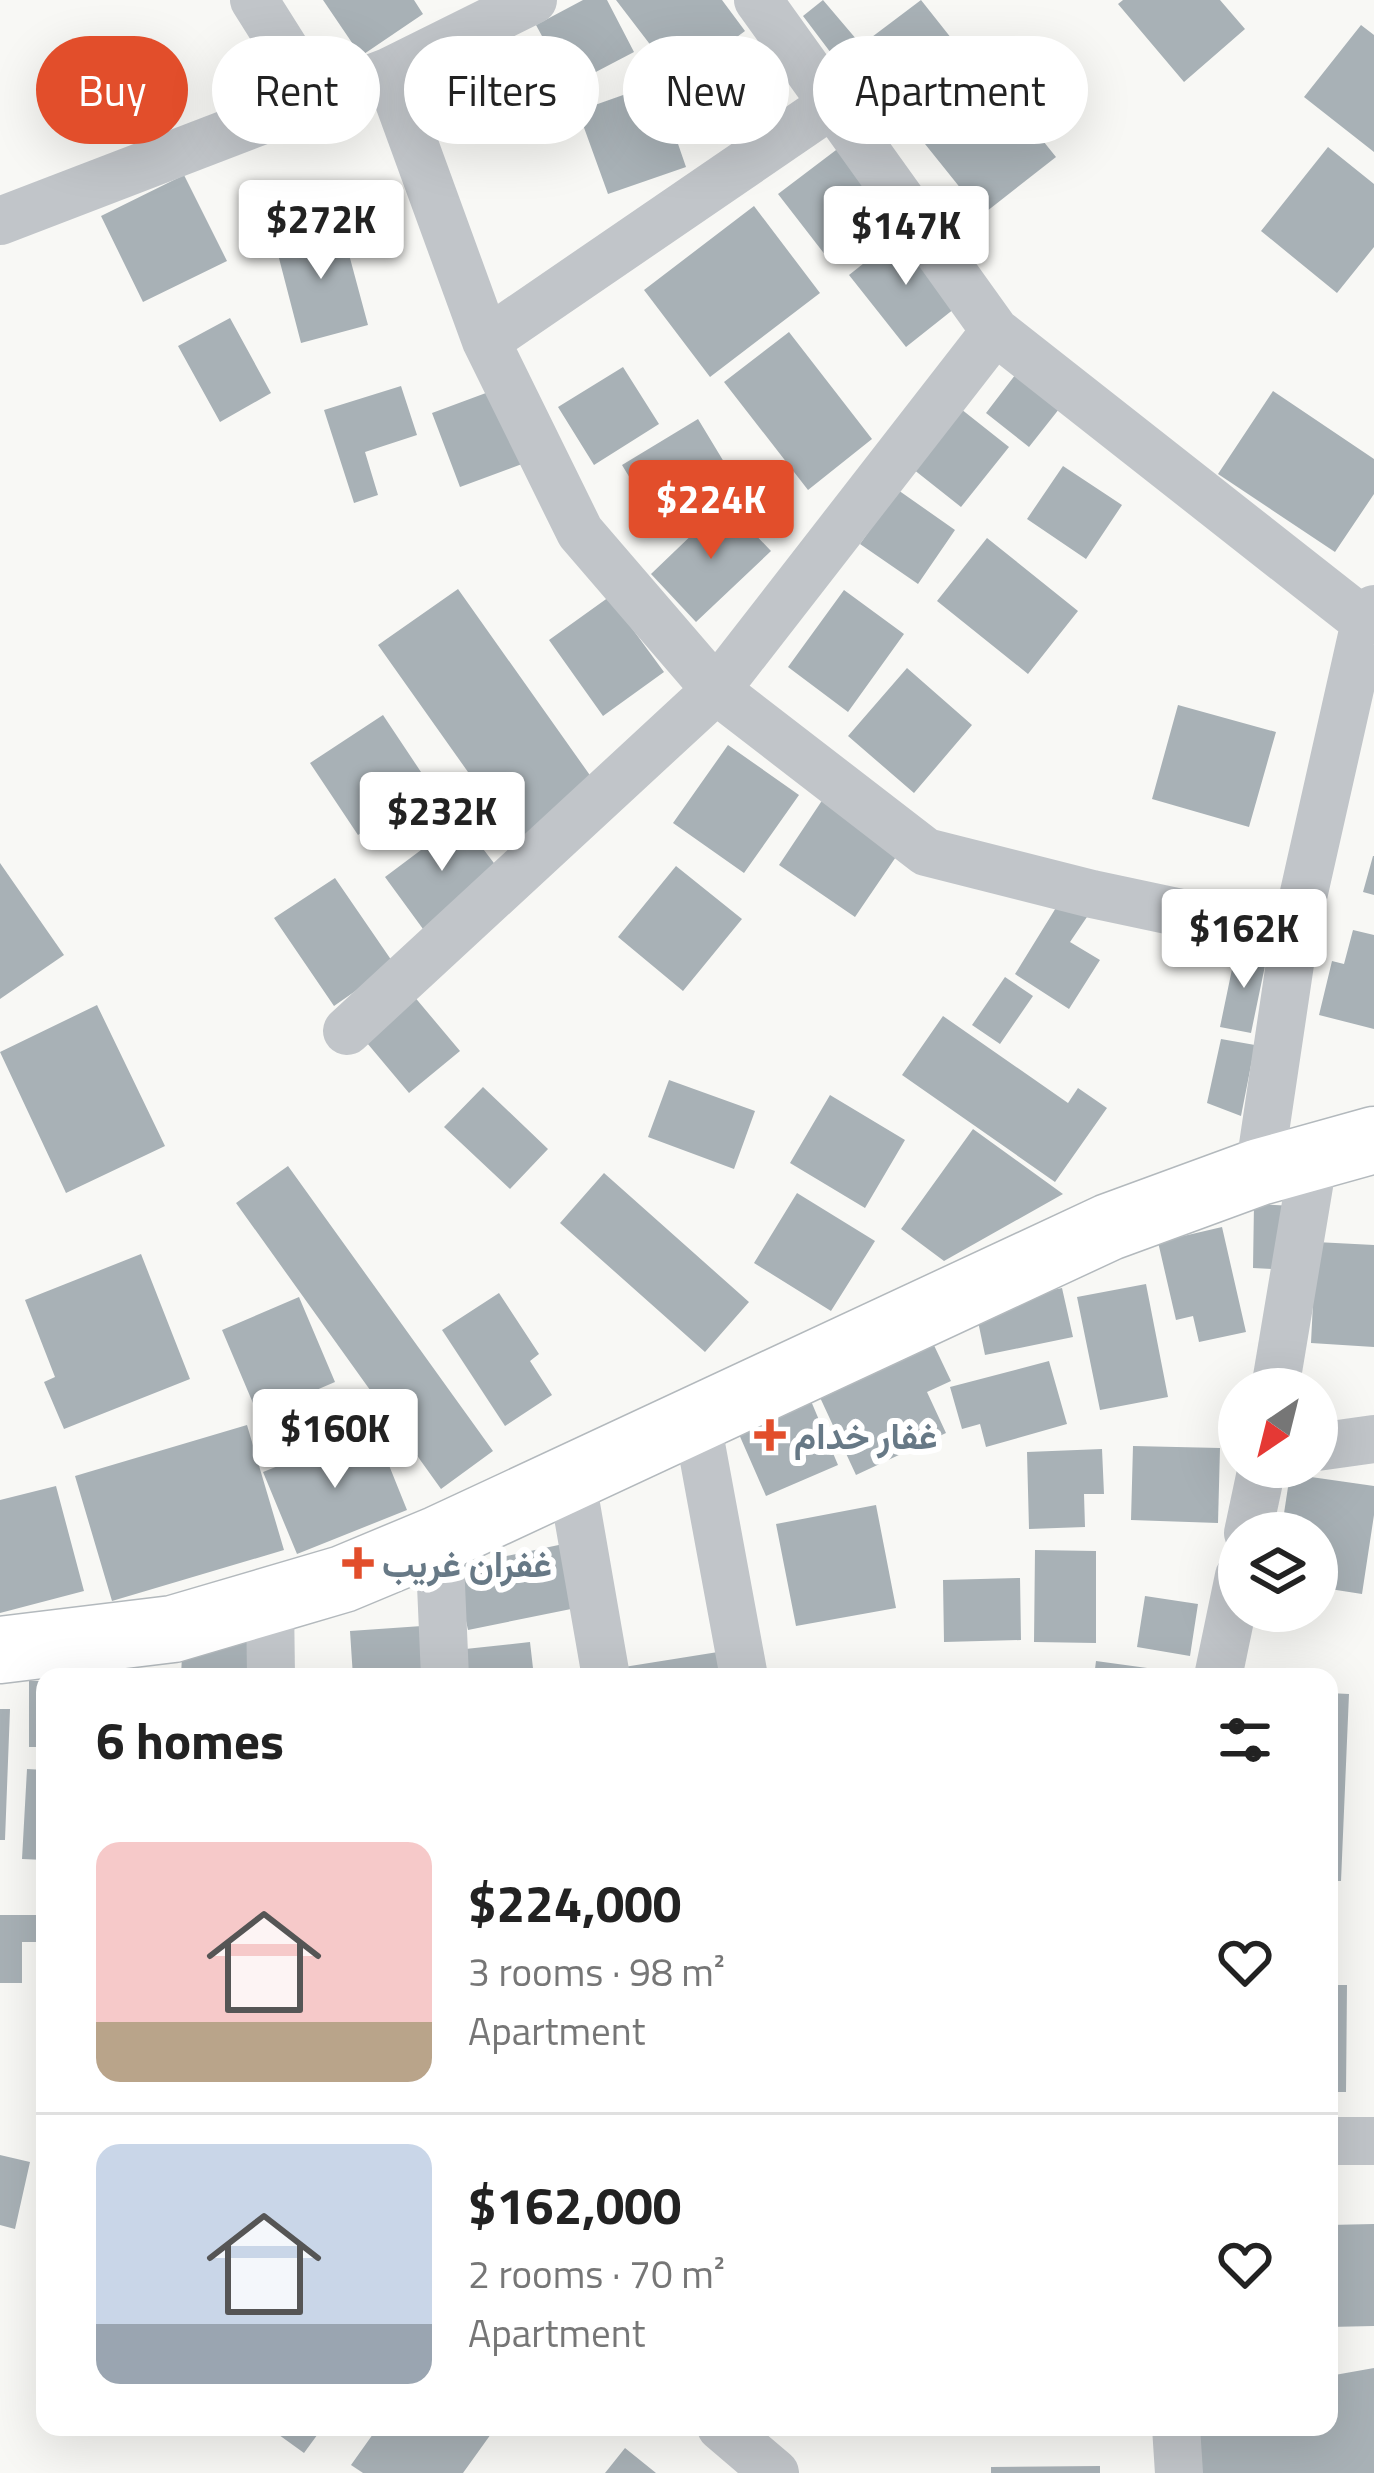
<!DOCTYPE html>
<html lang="en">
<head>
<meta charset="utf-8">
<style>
	:root { --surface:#fff; --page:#f6f6f6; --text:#222; --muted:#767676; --line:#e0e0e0; --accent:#e24e2b }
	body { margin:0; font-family:"Titillium Web",Vazirmatn,sans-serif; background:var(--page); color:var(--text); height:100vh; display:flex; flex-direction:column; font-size:45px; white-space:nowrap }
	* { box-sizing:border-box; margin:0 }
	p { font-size:39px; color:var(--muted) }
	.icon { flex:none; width:66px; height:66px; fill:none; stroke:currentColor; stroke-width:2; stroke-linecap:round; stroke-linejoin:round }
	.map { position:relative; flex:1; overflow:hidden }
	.details { position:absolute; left:36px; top:1668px; width:1302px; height:768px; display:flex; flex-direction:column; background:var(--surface); border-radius:24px; box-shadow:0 12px 48px #0002 }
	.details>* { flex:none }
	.hud { position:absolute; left:36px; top:36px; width:1302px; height:108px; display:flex; gap:24px }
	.needle { width:78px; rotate:215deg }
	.tools { position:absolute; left:1218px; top:1368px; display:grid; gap:24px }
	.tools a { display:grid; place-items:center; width:120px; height:120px; border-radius:50%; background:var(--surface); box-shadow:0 12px 48px #0002; font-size:60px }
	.price { position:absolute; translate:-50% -102px; padding:0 27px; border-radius:12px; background:#fff; color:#222; font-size:39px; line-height:78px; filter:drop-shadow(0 3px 6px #0008) }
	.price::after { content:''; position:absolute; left:50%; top:72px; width:36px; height:27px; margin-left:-18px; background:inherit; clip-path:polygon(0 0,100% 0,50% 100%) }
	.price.active { background:var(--accent); color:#fff }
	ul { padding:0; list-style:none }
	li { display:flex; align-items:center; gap:36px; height:300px; padding:0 60px }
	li+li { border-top:3px solid var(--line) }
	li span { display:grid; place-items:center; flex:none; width:336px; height:240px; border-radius:24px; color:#555 }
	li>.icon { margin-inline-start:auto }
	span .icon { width:144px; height:144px; fill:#fffc; stroke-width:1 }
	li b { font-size:51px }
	h2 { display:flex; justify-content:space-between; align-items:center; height:144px; padding:0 60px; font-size:51px }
	.chip { padding:0 42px; border-radius:54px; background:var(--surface); box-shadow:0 12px 48px #0002; font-size:42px; line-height:108px }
	.chip.active { background:var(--accent); color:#fff }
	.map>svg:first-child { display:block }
	.building { fill:#a8b1b6 }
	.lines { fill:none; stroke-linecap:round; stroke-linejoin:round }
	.secondary-casing { stroke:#b3b9bd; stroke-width:69 }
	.street { stroke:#c1c5c9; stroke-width:48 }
	.secondary { stroke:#fff; stroke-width:66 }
	.poi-dot { fill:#e24e2b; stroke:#fff; stroke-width:4.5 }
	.labels { text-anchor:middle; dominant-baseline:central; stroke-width:12; stroke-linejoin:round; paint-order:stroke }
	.poi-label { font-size:36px; font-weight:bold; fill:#677986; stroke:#fff; text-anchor:start }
</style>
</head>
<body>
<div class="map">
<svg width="1374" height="2473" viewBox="0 0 1374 2473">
	<rect width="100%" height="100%" fill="#f8f8f5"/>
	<path class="building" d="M 323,0 L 414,0 L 423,14 L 361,56 Z
		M 583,0 L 607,0 L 634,52 L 569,86 L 536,25 Z
		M 616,0 L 722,0 L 745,31 L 678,81 Z
		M 823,0 L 857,40 L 834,57 L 803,16 Z
		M 921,0 L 982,77 L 915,128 L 856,49 Z
		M 1123,0 L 1220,0 L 1245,29 L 1184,82 L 1118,4 Z
		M 1361,25 L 1374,35 L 1374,152 L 1304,97 Z
		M 657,83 L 686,167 L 608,194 L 578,111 Z
		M 999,86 L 1056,157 L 982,215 L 925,144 Z
		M 844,144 L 891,205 L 826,256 L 778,194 Z
		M 1328,147 L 1374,184 L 1374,247 L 1337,293 L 1261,231 Z
		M 184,175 L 227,261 L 143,302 L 101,216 Z
		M 754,206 L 820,293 L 710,377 L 644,290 Z
		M 340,221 L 368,325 L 301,343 L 274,239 Z
		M 907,229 L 964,301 L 906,347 L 849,275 Z
		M 230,318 L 271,393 L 220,422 L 178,346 Z
		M 789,332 L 872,439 L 808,490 L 724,382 Z
		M 623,367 L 659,424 L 594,465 L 558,407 Z
		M 1019,370 L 1063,404 L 1029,447 L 986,413 Z
		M 401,386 L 417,435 L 365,452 L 378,495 L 354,503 L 324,410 Z
		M 494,390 L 522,464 L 460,487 L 432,413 Z
		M 1273,391 L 1374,459 L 1374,494 L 1335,552 L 1218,474 Z
		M 961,409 L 1009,447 L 961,507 L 913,469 Z
		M 698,419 L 724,462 L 648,508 L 622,465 Z
		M 1063,466 L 1122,505 L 1086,559 L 1027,519 Z
		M 898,490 L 955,530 L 918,584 L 860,544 Z
		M 725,503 L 771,551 L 696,622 L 651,574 Z
		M 987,538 L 1078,611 L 1028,674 L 937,601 Z
		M 458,589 L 599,788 L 519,844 L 378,645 Z
		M 844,590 L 904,634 L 848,712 L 788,667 Z
		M 609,597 L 664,672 L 603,716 L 549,640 Z
		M 907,668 L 972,725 L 914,793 L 848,736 Z
		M 1178,705 L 1276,732 L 1249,827 L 1152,799 Z
		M 383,715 L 431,787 L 358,835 L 310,763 Z
		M 728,745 L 799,795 L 744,873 L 673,823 Z
		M 825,796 L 902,848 L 855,917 L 779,865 Z
		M 461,820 L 500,871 L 423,929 L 385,877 Z
		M 1373,856 L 1374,856 L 1374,895 L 1363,892 Z
		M 0,863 L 64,955 L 0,999 Z
		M 676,866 L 742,919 L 683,991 L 618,937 Z
		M 335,878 L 394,964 L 334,1006 L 274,918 Z
		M 1062,898 L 1089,914 L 1070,942 L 1100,960 L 1069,1009 L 1015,974 Z
		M 1353,930 L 1374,935 L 1374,1029 L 1319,1015 L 1332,961 L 1344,964 Z
		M 1236,950 L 1267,956 L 1251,1033 L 1220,1027 Z
		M 1005,977 L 1033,996 L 1000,1044 L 972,1025 Z
		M 413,995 L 460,1051 L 409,1093 L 362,1037 Z
		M 97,1005 L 165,1146 L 66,1193 L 0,1052 Z
		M 943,1016 L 1068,1103 L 1078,1088 L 1107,1108 L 1055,1182 L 902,1075 Z
		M 1221,1039 L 1255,1045 L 1241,1116 L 1207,1103 Z
		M 669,1080 L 755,1111 L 734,1169 L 648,1137 Z
		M 483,1087 L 548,1149 L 510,1189 L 444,1127 Z
		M 830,1095 L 905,1140 L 865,1208 L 790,1163 Z
		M 973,1129 L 1063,1194 L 944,1261 L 901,1229 Z
		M 288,1166 L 493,1451 L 441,1489 L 236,1203 Z
		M 604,1173 L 749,1302 L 705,1352 L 560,1223 Z
		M 797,1193 L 875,1241 L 831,1311 L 754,1263 Z
		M 1254,1204 L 1294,1206 L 1293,1270 L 1253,1268 Z
		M 1222,1227 L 1246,1332 L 1199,1342 L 1193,1316 L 1176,1320 L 1158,1242 Z
		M 1316,1242 L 1374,1245 L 1374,1347 L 1311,1343 Z
		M 141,1254 L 190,1379 L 64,1429 L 44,1382 L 55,1377 L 25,1300 Z
		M 1146,1284 L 1168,1397 L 1100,1410 L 1077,1297 Z
		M 1062,1288 L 1073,1337 L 985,1355 L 975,1307 Z
		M 499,1293 L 539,1354 L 530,1361 L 552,1395 L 505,1426 L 442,1330 Z
		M 299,1297 L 335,1382 L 258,1415 L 222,1330 Z
		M 931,1339 L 951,1381 L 927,1392 L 946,1433 L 856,1475 L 817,1391 Z
		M 1049,1361 L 1067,1424 L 986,1447 L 980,1424 L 962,1429 L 950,1387 Z
		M 811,1401 L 838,1465 L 766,1496 L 738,1432 Z
		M 247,1425 L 284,1550 L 112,1601 L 75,1476 Z
		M 374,1428 L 407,1510 L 297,1554 L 263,1472 Z
		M 1133,1446 L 1220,1448 L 1218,1523 L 1131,1520 Z
		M 1102,1449 L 1104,1494 L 1084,1494 L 1085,1527 L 1029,1529 L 1027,1452 Z
		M 1290,1474 L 1374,1486 L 1374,1515 L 1362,1594 L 1317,1587 L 1317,1533 L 1281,1533 Z
		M 56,1486 L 84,1591 L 0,1613 L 0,1500 Z
		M 876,1505 L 896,1608 L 796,1626 L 776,1524 Z
		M 568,1543 L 581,1607 L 468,1630 L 454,1567 Z
		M 1035,1550 L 1096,1551 L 1096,1643 L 1034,1642 Z
		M 1020,1578 L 1021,1640 L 944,1642 L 943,1580 Z
		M 1145,1596 L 1198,1604 L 1190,1656 L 1137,1647 Z
		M 422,1626 L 425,1677 L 353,1677 L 350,1631 Z
		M 256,1633 L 255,1677 L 181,1677 L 182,1655 Z
		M 530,1642 L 534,1677 L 460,1677 L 456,1650 Z
		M 718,1652 L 722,1677 L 626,1677 L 624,1667 Z
		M 1096,1661 L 1169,1671 L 1168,1677 L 1094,1677 Z
		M 29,1681 L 45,1681 L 45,1747 L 29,1747 Z
		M 1329,1693 L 1349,1694 L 1341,1881 L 1329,1881 Z
		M 0,1709 L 10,1709 L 5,1840 L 0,1840 Z
		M 27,1769 L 45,1770 L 45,1860 L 22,1859 Z
		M 0,1915 L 45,1915 L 45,1942 L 22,1942 L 22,1983 L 0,1983 Z
		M 1329,1985 L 1347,1985 L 1346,2092 L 1329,2092 Z
		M 0,2155 L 30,2162 L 15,2229 L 0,2225 Z
		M 1374,2224 L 1374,2326 L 1329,2327 L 1329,2225 Z
		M 1374,2368 L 1374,2473 L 1201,2473 L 1193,2427 L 1329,2427 L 1329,2376 Z
		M 268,2427 L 323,2427 L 304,2453 Z
		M 378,2427 L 496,2427 L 463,2473 L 363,2473 L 351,2465 Z
		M 625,2448 L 656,2473 L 605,2473 Z
		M 1100,2466 L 1100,2473 L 991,2473 L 991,2467 Z"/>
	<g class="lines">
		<defs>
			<path id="secondary" d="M 0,1650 L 173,1629 L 343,1579 L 439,1539 L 1109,1227 L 1259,1172 L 1374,1140"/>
		</defs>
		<use href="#secondary" class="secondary-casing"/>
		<path class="street" d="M 254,0 L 317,100
			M 758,0 L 995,331 L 1365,622
			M 388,72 L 486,341 L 580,532 L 716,690 L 926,852 L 1092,894 L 1294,937
			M 0,221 L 388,72 L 533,0
			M 486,341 L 834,103
			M 347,1031 L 716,690 L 995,331
			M 1259,1172 L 1294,937 L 1365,622 L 1374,609
			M 1275,1389 L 1314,1156
			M 696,1417 L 744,1677
			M 1317,1447 L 1374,1439
			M 571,1476 L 606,1677
			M 1248,1533 L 1262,1467
			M 439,1539 L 445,1677
			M 270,1601 L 271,1677
			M 1218,1677 L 1239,1576
			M 1329,2141 L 1374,2141
			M 721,2427 L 775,2473
			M 1176,2427 L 1179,2473"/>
		<use href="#secondary" class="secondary"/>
	</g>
	<g class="poi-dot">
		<path d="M764 1417h12v12h12v12h-12v12h-12v-12h-12v-12h12z"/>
		<path d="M352 1545h12v12h12v12h-12v12h-12v-12h-12v-12h12z"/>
	</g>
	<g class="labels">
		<g class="poi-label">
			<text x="794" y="1435">غفار خدام</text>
			<text x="382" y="1563">غفران غريب</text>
		</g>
	</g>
</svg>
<div class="tools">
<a><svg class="needle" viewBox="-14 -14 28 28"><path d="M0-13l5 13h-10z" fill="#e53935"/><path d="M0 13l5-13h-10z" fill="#767676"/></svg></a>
<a><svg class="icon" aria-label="layers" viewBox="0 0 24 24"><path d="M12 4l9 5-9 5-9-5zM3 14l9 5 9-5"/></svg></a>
</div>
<b class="price" style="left:321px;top:282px">$272K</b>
<b class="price" style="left:906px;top:288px">$147K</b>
<b class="price active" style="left:711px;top:562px">$224K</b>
<b class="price" style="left:442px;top:874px">$232K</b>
<b class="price" style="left:1244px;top:991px">$162K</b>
<b class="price" style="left:335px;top:1491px">$160K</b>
<div class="hud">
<a class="chip active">Buy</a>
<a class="chip">Rent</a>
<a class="chip">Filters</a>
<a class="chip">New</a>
<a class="chip">Apartment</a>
</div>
<section class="details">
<h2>6 homes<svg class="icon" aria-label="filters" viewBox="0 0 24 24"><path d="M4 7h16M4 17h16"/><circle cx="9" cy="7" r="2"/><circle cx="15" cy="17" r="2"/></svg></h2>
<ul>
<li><span style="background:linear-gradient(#f6c9c9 75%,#b9a48a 0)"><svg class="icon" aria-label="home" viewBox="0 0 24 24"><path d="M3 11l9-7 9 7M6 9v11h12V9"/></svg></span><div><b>$224,000</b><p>3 rooms · 98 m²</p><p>Apartment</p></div><svg class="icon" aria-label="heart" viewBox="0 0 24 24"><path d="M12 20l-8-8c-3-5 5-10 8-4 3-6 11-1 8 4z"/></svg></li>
<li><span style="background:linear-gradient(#c9d6e8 75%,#9aa5b1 0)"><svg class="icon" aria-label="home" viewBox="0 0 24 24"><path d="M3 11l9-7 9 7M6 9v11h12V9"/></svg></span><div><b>$162,000</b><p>2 rooms · 70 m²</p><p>Apartment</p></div><svg class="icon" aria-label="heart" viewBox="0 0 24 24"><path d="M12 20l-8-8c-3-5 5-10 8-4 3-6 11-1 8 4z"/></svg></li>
</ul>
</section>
</div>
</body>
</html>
